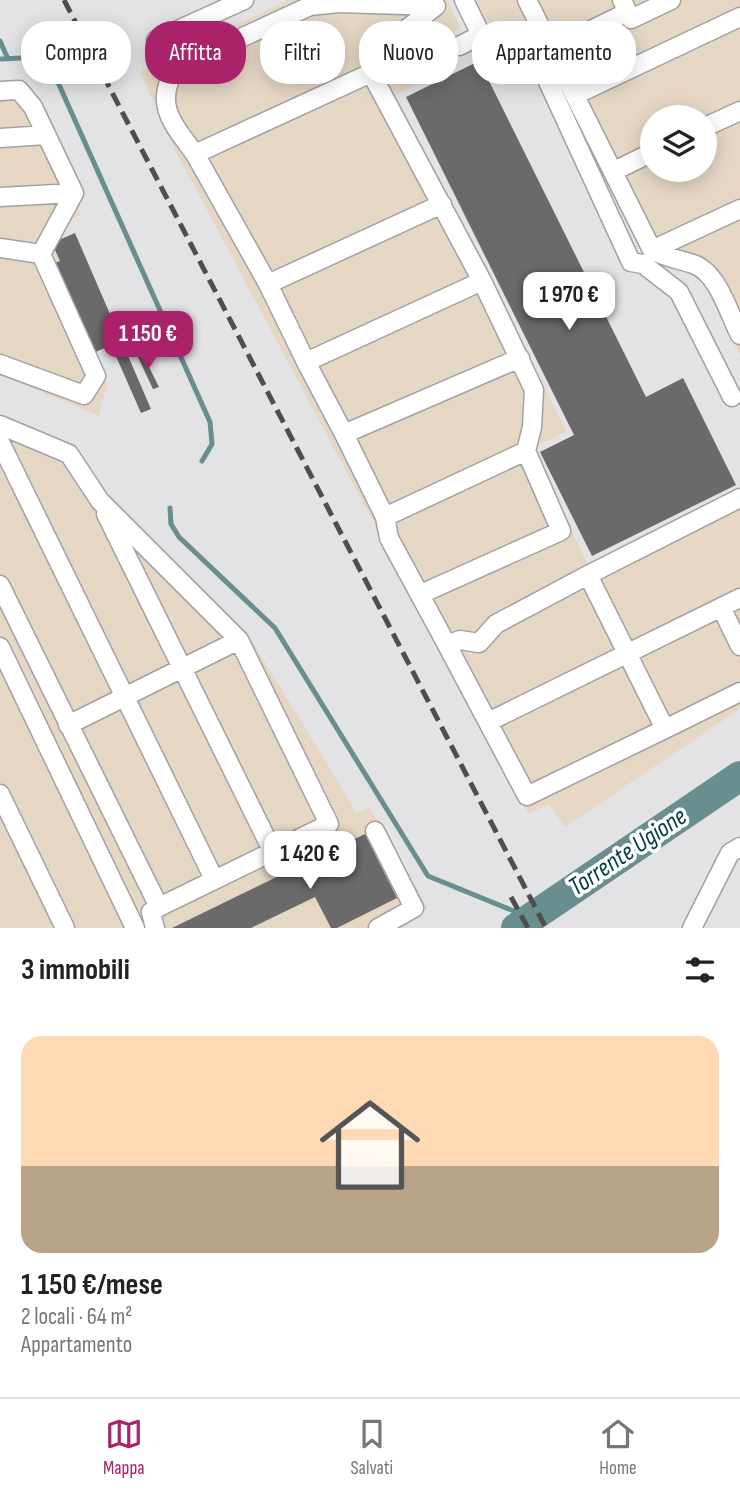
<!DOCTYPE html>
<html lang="it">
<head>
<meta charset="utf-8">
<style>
	:root { --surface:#fff; --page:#f6f6f6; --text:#222; --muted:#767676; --line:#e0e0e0; --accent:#a9226a }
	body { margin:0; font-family:"Sofia Sans Condensed",sans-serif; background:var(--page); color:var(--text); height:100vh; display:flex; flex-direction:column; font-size:26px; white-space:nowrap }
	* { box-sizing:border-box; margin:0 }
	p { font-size:23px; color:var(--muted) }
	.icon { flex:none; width:38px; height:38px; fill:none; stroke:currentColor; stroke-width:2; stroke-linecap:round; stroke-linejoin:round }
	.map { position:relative; height:928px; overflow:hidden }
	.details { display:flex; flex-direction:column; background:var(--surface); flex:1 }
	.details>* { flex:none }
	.top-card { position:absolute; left:21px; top:21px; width:698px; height:63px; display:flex; gap:14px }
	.controls { position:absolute; left:640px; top:105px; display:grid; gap:14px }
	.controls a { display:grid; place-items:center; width:77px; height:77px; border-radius:50%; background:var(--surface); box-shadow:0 4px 18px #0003; font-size:35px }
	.price { position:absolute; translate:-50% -60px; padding:0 16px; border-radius:14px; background:#fff; color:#222; font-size:23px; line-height:46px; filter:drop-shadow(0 2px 4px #0008) }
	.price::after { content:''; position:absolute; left:50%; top:42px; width:21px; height:16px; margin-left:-10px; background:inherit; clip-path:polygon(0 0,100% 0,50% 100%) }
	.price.selected { background:var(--accent); color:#fff }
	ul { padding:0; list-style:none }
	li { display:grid; align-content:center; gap:14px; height:371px; padding:0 21px }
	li+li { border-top:2px solid var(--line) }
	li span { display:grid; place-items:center; height:217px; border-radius:21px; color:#555 }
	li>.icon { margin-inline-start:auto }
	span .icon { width:126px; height:126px; fill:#fffc; stroke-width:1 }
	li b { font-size:30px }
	h2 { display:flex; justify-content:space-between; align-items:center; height:84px; padding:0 21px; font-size:30px }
	.tag { padding:0 24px; border-radius:28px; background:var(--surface); box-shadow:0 4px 18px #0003; font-size:24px; line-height:63px }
	.tag.selected { background:var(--accent); color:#fff }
	.menu { display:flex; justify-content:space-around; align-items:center; height:98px; border-top:2px solid var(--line); background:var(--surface); font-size:19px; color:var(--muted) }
	.menu a { display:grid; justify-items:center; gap:4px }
	.menu .selected { color:var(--accent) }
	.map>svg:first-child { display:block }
	.industrial { fill:#e6d7c5; fill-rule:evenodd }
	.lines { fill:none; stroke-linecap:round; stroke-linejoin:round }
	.stream { stroke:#688e90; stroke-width:5 }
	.river { stroke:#688e90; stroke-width:30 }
	.building { fill:#6a6a6b }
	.minor-casing { stroke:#a1a1a2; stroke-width:21 }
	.minor { stroke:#fff; stroke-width:18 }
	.rail { stroke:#4e4e4f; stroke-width:5; stroke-dasharray:14 7; stroke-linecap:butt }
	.labels { text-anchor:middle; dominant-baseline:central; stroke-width:7; stroke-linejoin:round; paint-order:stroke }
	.water-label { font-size:26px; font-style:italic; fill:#003e41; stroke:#fff }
</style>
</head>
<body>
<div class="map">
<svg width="740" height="928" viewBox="0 0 740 928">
	<rect width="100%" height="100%" fill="#e3e3e5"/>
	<path class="industrial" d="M 287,0 L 447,0 L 461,28 L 420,47 L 431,76 L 394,96 L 567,432 L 531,448 L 591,571 L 740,497 L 740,709 L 565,827 L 549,805 L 528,813 L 174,148 L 140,72 Z
		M 476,0 L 740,0 L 740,355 L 701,279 L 688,272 L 658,265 L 650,267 L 541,50 L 500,49 ZM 653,117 L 705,117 L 705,170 L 653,170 Z
		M 13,86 L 44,134 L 81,215 L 53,226 L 66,258 L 57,263 L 107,385 L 99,416 L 0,375 L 0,87 Z
		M 0,428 L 15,432 L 112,497 L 249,636 L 357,813 L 370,808 L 428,908 L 404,928 L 0,928 Z"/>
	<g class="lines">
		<path class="stream" d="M 0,41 L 8,59
			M 0,59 L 42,57 L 52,69 L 210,422 L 212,444 L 202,461
			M 170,508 L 171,524 L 179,537 L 275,628 L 428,876 L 531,918"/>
		<path class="river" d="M 516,928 L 740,776"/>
	</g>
	<path class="building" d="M 479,61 L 646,397 L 683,378 L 736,485 L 592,556 L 540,452 L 574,435 L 406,97 Z
		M 75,233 L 151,409 L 141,413 L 111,345 L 89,355 L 49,265 L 60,261 L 52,243 Z
		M 142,353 L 159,387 L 153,389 L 137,355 Z
		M 365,834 L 397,898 L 337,928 L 331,928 L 315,897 L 251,928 L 172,928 Z"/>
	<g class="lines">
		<defs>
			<path id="minor" d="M 464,0 L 481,35
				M 527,0 L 652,250 C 666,258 678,259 693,264 C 718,272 729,314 740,335
				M 622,0 L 631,19 L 671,0
				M 156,40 L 244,0
				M 459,46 L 481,35 L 504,39 L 544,73 L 631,262 L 643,264 L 679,292 L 732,397
				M 552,49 L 628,12
				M 371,73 L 482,281 L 534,390 L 532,427 L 526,451 L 385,517 L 389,538 L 447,645
				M 0,91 L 19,90 L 33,107 L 74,193
				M 575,95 L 740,17
				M 705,127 L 740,111
				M 0,138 L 46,135
				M 195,154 C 173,124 153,104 176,68 L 310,6 L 338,3 L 436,6 L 381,49 L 371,73 L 195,154 L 268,284
				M 614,171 L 653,152
				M 0,197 L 74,193
				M 0,248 L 41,254
				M 652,250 L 740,209
				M 306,362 L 268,284 L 442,204
				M 0,364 L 84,395 L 96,376 L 41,254 L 74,193
				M 0,425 L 69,454 L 100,501 L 239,640 L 329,824 L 159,907 L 0,585
				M 344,434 L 306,362 L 482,281
				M 0,442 L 214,879
				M 106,514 L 272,850
				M 385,517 L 344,434 L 520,358
				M 588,575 L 665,729 L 527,796 L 447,645 L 460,640 L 479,643 L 496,624 Z
				M 588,575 L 740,498
				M 421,594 L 561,531 L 526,451
				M 721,607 L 740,646
				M 0,647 L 135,928
				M 490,721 L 740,598
				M 68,725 L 239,640
				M 665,729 L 740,692
				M 0,794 L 65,928
				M 375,831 L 414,908 L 378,928
				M 155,928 L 151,912 L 159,907
				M 692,928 L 730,853 L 740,847"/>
		</defs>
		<use href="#minor" class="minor-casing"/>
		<use href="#minor" class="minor"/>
		<path class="rail" d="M 64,0 L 546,928
			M 511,897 L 528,928"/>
	</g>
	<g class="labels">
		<g class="water-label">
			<text transform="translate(628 852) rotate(-34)">Torrente Ugione</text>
		</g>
	</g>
</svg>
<div class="controls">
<a><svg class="icon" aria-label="layers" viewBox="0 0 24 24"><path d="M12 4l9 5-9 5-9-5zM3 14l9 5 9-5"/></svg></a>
</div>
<b class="price" style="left:569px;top:332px">1 970 €</b>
<b class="price selected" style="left:148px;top:371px">1 150 €</b>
<b class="price" style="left:310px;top:891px">1 420 €</b>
<div class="top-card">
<a class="tag">Compra</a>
<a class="tag selected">Affitta</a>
<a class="tag">Filtri</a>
<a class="tag">Nuovo</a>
<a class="tag">Appartamento</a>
</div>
</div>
<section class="details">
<h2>3 immobili<svg class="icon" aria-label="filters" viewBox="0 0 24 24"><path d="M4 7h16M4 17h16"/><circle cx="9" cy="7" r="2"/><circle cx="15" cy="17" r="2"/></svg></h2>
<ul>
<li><span style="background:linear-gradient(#ffd9b3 60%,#b9a48a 0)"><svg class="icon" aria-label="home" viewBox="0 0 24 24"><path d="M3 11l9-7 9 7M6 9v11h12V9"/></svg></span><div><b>1 150 €/mese</b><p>2 locali · 64 m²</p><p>Appartamento</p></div></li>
</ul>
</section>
<nav class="menu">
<a class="selected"><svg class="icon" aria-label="map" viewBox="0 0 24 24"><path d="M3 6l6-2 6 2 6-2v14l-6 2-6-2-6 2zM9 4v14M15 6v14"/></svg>Mappa</a>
<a><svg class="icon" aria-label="saved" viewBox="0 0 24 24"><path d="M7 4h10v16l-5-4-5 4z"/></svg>Salvati</a>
<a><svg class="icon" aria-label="home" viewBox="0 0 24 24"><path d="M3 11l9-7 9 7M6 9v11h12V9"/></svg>Home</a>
</nav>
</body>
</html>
